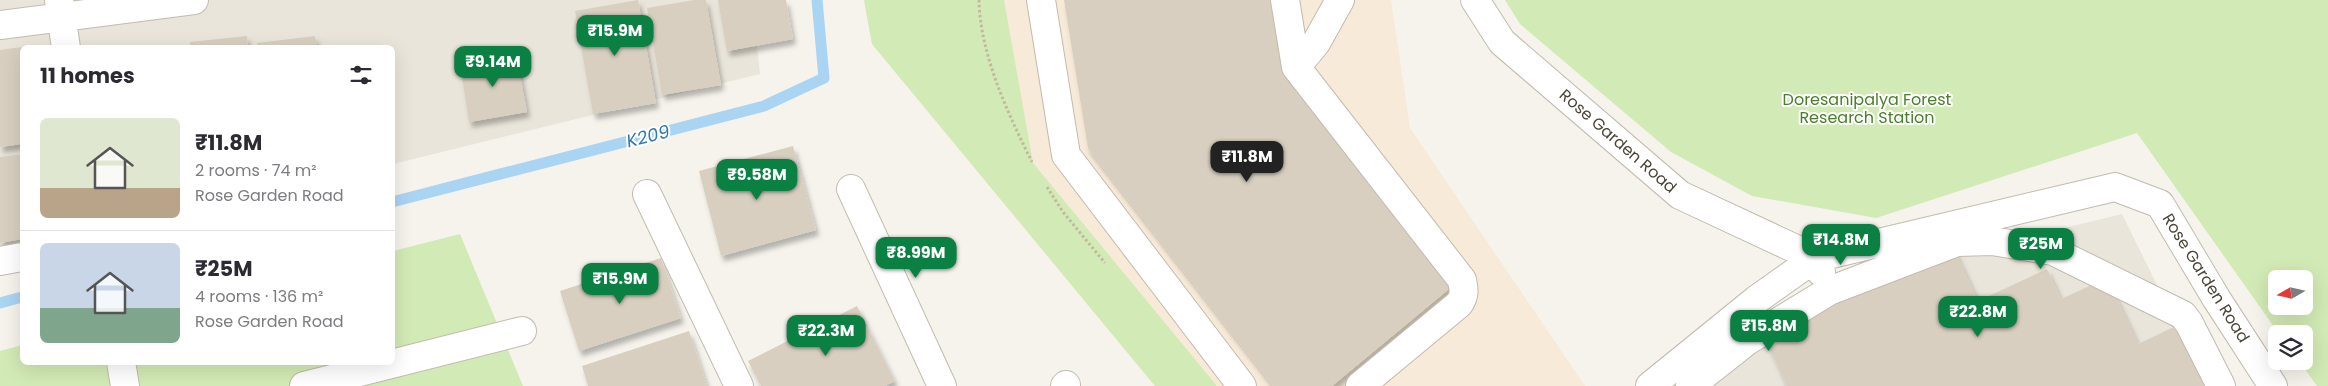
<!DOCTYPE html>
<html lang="en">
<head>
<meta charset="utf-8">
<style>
	:root { --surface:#fff; --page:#f2f2f3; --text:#2b2b33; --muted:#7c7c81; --line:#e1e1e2; --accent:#0b8043 }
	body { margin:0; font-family:Poppins,sans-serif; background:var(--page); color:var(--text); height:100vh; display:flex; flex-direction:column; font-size:19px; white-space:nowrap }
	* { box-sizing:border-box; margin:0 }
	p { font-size:16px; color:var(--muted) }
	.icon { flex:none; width:28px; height:28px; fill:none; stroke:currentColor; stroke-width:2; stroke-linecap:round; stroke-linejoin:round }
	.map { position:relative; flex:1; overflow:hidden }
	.sheet { position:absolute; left:20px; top:45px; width:375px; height:320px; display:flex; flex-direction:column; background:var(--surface); border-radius:8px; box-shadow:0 5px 20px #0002 }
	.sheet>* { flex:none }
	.needle { width:32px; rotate:261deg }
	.tools { position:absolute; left:2268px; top:270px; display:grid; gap:10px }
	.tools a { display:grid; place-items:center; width:45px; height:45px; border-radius:8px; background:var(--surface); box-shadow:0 5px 20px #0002; font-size:25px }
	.price { position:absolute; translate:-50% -42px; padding:0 11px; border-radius:10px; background:var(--accent); color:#fff; font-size:16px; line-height:32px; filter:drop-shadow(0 1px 2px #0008) }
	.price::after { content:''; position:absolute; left:50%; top:30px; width:15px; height:11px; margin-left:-8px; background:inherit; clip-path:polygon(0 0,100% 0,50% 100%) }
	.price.current { background:#222; color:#fff }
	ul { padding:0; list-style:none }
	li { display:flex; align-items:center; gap:15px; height:125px; padding:0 20px }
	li+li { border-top:1px solid var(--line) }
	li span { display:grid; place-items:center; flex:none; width:140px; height:100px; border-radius:8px; color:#555 }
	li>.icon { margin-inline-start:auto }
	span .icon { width:60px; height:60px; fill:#fffc; stroke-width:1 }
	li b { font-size:21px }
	h2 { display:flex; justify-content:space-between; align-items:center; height:60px; padding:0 20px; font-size:21px }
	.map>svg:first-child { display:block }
	.residential { fill:#eae5da }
	.commercial { fill:#f7ead8 }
	.green { fill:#d2eab5; fill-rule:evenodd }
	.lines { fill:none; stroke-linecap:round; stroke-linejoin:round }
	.stream { stroke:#a9d4f2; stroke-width:11 }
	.building { fill:#d8cfc1; filter:url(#shadow) }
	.minor-casing { stroke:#c2bbae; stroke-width:30 }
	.path { stroke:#c4b79f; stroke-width:3; stroke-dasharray:2.5 2.5; stroke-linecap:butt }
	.minor { stroke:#fff; stroke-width:28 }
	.labels { text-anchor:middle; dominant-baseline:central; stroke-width:4; stroke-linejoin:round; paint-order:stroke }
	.park-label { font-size:16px; fill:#4a7f2a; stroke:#fff }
	.street-label { font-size:16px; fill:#4b4439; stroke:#fff }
	.water-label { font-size:18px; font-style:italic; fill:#2e7ab2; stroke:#fff }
</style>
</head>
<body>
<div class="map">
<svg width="2328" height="386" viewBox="0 0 2328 386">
	<defs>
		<filter id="shadow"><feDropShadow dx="3" dy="5.5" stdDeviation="2.5" flood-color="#0004"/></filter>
	</defs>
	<rect width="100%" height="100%" fill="#f6f3ec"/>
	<path class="residential" d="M 0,0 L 752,0 L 760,74 L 393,164 L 392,48 L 22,48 L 22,246 L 0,249 Z
		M 2122,214 L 2207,386 L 1689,386 L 1846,281 Z"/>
	<path class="commercial" d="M 864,0 L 1391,0 L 1410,128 L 1585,386 L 1155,386 L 872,44 Z"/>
	<path class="green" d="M 864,0 L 1004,0 L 1033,163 L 1217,386 L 1155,386 L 872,44 Z
		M 1505,0 L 2328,0 L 2328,386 L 2317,386 L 2299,361 L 2304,361 L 2304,334 L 2279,334 L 2137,133 L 1876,218 L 1752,196 L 1671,152 L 1520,24 ZM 2276,279 L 2304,279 L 2304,306 L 2276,306 Z
		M 460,234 L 523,386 L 0,386 L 0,351 L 22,345 L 22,362 L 392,362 L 393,251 Z"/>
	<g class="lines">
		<path class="stream" d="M 392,202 L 764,106 L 824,78 L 817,0
			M 0,303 L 22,297"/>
	</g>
	<path class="building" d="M 638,0 L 656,103 L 593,114 L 575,11 Z
		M 694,0 L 706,0 L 721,85 L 662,95 L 647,8 Z
		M 718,0 L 786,0 L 793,39 L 727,51 Z
		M 1064,0 L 1270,0 L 1282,73 L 1455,284 L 1332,386 L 1273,386 L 1088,148 Z
		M 247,36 L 248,48 L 190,48 L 190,42 Z
		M 315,36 L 317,48 L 258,48 L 257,43 Z
		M 22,47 L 22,144 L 0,147 L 0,50 Z
		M 516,54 L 527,112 L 469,122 L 460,64 Z
		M 793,146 L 816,230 L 721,256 L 699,171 Z
		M 22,154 L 22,239 L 0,243 L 0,157 Z
		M 1954,249 L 1978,301 L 2047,269 L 2061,299 L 2107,278 L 2138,344 L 2180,324 L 2208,386 L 1787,386 L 1765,337 Z
		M 661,258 L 681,318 L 579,351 L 560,291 Z
		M 857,306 L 895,381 L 885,386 L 761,386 L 748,361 Z
		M 689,331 L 707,386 L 588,386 L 582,366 Z"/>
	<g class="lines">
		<defs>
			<path id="minor" d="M 59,0 L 66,48
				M 1041,0 L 1066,155 L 1242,386
				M 1285,0 L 1296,67 L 1462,280 C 1464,290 1465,295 1459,304 L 1360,386
				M 1475,0 L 1502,42 L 1680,195 L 1815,258 L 2115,187 L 2160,204 L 2216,298 L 2273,386
				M 0,25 L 194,0
				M 1296,67 L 1316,43 L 1340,0
				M 851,189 L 942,386
				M 647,194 L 739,386
				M 0,261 L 22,257
				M 121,362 L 125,386
				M 304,386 L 522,331
				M 1065,386 L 1066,385
				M 1650,386 L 1756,300 L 1815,258 L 1821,272
				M 1690,386 L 1747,341 L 1829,291 L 1957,242 L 1992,241 L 2053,251 L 2183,315 L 2189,323 L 2221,386"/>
		</defs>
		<use href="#minor" class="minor-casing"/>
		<path class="path" d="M 979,0 C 980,54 1008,114 1032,162
			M 1047,187 L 1063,212 L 1105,263"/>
		<use href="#minor" class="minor"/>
	</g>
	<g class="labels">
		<g class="park-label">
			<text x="1867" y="99">Doresanipalya Forest<tspan x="1867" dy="18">Research Station</tspan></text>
		</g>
		<g class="street-label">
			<text transform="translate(1618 141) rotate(41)">Rose Garden Road</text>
			<text transform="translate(2206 278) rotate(58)">Rose Garden Road</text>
		</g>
		<g class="water-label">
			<text transform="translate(648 136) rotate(-14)">K209</text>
		</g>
	</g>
</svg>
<div class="tools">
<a><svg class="needle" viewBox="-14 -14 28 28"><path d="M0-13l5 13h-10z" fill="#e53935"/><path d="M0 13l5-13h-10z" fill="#7c7c81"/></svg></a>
<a><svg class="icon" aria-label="layers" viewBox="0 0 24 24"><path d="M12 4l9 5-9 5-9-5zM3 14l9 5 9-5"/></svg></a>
</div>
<b class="price" style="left:615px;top:57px">₹15.9M</b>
<b class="price" style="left:493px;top:88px">₹9.14M</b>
<b class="price current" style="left:1247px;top:183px">₹11.8M</b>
<b class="price" style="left:757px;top:201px">₹9.58M</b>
<b class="price" style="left:1841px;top:266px">₹14.8M</b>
<b class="price" style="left:2041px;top:270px">₹25M</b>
<b class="price" style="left:916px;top:279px">₹8.99M</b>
<b class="price" style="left:620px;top:305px">₹15.9M</b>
<b class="price" style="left:1978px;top:338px">₹22.8M</b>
<b class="price" style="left:1769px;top:352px">₹15.8M</b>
<b class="price" style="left:826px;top:357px">₹22.3M</b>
<section class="sheet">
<h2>11 homes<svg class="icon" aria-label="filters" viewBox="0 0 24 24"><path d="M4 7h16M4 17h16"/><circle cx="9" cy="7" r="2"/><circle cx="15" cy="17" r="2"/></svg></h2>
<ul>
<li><span style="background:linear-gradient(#dfe7d0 70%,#b9a48a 0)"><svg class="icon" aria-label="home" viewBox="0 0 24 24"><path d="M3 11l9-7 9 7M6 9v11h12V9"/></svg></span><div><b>₹11.8M</b><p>2 rooms · 74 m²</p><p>Rose Garden Road</p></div></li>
<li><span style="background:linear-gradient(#c9d6e8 65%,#7fa58c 0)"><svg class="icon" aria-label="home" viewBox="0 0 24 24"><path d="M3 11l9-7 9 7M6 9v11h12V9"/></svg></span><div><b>₹25M</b><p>4 rooms · 136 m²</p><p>Rose Garden Road</p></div></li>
</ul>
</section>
</div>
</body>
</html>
